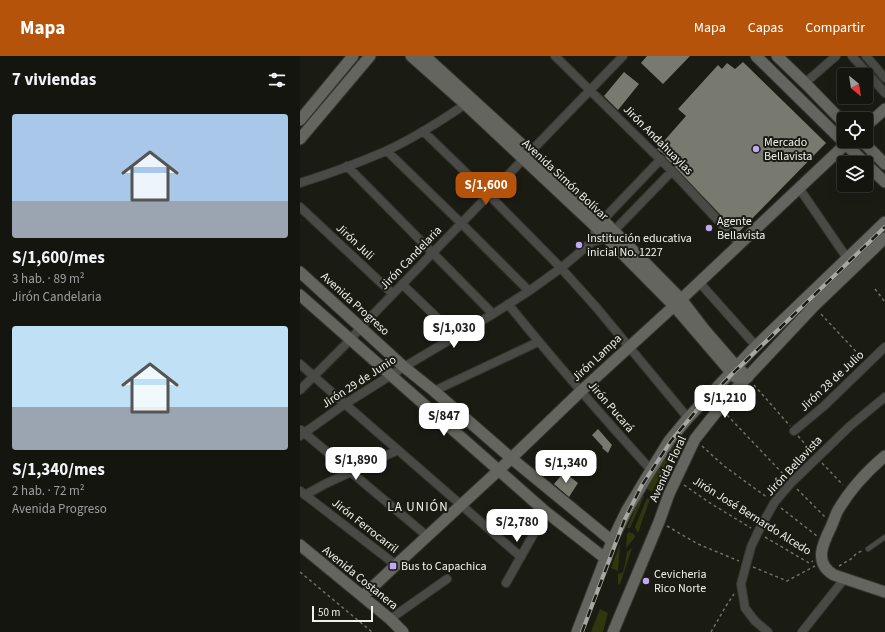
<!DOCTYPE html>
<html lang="es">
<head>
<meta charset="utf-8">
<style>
	:root { --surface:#14150f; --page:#1d1e18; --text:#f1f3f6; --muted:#9d9f9e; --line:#33342f; --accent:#b45309 }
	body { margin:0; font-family:"Source Sans 3",sans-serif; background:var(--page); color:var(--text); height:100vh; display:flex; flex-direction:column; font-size:15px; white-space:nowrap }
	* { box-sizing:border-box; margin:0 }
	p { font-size:13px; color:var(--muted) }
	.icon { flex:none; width:22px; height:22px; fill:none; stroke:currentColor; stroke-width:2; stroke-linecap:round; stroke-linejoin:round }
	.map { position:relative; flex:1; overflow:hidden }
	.panel { display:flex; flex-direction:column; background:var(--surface); width:300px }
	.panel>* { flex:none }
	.needle { width:26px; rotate:150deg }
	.buttons { position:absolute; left:537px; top:12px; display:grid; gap:8px }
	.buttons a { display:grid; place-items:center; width:36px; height:36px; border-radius:4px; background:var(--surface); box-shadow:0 2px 10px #0003,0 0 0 1px var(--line); font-size:20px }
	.scale { position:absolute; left:12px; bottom:10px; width:61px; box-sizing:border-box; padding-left:4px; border:2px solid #eff1eb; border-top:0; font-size:11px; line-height:14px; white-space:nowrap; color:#eff1eb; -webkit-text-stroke:3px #1a1c14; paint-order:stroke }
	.price { position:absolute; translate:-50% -34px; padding:0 9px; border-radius:8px; background:#fff; color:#222; font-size:13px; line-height:26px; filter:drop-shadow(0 1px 2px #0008) }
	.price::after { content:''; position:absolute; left:50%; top:24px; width:12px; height:9px; margin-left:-6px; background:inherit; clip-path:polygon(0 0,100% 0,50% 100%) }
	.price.current { background:var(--accent); color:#fff }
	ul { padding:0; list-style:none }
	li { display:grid; align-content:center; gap:8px; height:212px; padding:0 12px }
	li span { display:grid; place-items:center; height:124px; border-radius:4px; color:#555 }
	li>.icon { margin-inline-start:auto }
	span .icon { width:72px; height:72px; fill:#fffc; stroke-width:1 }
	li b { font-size:17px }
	h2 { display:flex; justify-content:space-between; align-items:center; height:48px; padding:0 12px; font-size:17px }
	header { display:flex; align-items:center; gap:24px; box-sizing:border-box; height:56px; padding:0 20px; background:var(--accent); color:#fff }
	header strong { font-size:19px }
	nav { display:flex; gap:22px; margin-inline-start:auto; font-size:14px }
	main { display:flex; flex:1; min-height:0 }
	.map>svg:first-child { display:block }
	.green { fill:#31370c }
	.building { fill:#787a70 }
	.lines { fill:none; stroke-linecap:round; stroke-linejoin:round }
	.lane-casing { stroke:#34362e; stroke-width:6 }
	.street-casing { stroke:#34362e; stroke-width:10 }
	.secondary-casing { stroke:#34362e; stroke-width:13 }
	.path { stroke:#6d6f68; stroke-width:1.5; stroke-dasharray:3 3; stroke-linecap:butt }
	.lane { stroke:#494a46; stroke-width:4 }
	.street { stroke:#494a46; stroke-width:8 }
	.secondary { stroke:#63655e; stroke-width:11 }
	.rail-casing { stroke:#a6a8a2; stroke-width:4 }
	.rail { stroke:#1a1c14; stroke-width:2.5; stroke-dasharray:8; stroke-linecap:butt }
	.poi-dot { fill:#bfa8f4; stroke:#1a1c14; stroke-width:1.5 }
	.labels { text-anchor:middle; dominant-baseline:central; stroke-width:4; stroke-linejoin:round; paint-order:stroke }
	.street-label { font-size:12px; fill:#eff1eb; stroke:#1a1c14 }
	.poi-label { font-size:12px; fill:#eff1eb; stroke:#1a1c14; text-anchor:start }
	.neighbourhood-label { font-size:13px; letter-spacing:1px; fill:#eff1eb; stroke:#1a1c14 }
</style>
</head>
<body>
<header>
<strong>Mapa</strong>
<nav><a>Mapa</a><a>Capas</a><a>Compartir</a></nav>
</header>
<main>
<section class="panel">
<h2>7 viviendas<svg class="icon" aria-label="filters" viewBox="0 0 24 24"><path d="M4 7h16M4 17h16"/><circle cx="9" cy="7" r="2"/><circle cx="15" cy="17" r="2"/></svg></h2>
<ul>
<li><span style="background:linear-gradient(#a9c7e8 70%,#9aa5b1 0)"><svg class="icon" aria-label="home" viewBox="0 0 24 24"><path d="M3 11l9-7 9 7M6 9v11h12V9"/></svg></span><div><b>S/1,600/mes</b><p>3 hab. · 89 m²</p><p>Jirón Candelaria</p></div></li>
<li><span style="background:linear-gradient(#bfe0f5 65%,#9aa5b1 0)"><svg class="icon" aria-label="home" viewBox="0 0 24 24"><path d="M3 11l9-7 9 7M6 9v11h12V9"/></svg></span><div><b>S/1,340/mes</b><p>2 hab. · 72 m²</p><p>Avenida Progreso</p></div></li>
</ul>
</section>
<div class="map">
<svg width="585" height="576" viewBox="0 0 585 576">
	<rect width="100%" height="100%" fill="#1a1c14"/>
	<path class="green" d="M 379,382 L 352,436 L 346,432 Z
		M 341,439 L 344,440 L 330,472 L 327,472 Z
		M 347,442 L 350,443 L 338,477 L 335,471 Z
		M 329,476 L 334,478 L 335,481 L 326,492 L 327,478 Z
		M 320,488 L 318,515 L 311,512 Z
		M 332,492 L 320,528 L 318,529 L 318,518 L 323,516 L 325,508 L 327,496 Z
		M 300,553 L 308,557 L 303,576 L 291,576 Z"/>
	<path class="building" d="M 347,0 L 390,0 L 363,28 L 341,7 Z
		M 443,6 L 526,87 L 438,177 L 366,102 L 365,99 L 357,93 L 386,60 L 378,53 L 418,9 L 422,13 L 427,7 L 435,13 Z
		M 324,16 L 339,28 L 318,54 L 304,40 Z
		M 298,373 L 312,389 L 308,397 L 302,392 L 303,391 L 292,379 Z
		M 264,416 L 278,427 L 269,441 L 254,428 Z"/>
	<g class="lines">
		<defs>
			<path id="lane" d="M 568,493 L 585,481"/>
			<path id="street" d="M 255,0 L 372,115 L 440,188
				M 552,0 L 585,37
				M 566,0 L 585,22
				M 505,27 L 536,0
				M 123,75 L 189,139 L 261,212 L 296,251 L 388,362
				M 87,95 L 161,167 L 229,235
				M 47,110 L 193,258
				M 0,127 C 29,118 58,107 86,95 C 114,82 144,63 170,45
				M 499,132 L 547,202
				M 0,151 L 93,238
				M 292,186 L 296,171 L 361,103
				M 399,226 L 456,290
				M 102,228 L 156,280
				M 208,248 C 254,305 302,360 351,414
				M 0,308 L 45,348 L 221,501
				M 0,334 L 51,283 L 61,271 L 323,0
				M 134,335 L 238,286
				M 1,374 L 127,480
				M 494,375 L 524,350 L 585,291
				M 0,380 L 45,348 L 104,311 L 193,258 L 229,235 L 261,212 L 292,186 L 307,182 L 372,115
				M 0,435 L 96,509
				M 5,439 L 25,428 L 98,394
				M 206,527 L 246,456
				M 90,563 L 147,523
				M 468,576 L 455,565 L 445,552 L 441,528 L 451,491 L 458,476 L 474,447 L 491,427 L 550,370 L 585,341
				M 502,576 L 545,522"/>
			<path id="secondary" d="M 111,0 L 165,48 L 296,171 L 374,250 L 435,321
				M 125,0 L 230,96 L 303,164 L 381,243 L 404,273 L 436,310 L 448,321
				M 456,0 L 565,107
				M 477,0 L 505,27 L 544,67
				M 0,64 L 53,0
				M 566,70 L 585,53
				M 0,83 L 70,0
				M 562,85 L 585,108
				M 566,108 L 585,126
				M 0,216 L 104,311 L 134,335 L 211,402 L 312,485
				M 0,239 L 246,456 L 306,503
				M 585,400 C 566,416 549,435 537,456 C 535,461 533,466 531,471 C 523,487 513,507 534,519 L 585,536
				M 0,489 L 90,563 L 103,576
				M 63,540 L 96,509 L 199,414 L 281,335 L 374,250 L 549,85
				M 277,576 L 312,485 L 327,454 L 351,414 L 369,385 L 388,362 L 456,290 L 585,166
				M 313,576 L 359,466 L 369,438 L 395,383 L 429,340 L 454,314 L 514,250 L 585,182"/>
		</defs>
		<use href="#lane" class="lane-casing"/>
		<use href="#street" class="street-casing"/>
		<use href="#secondary" class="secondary-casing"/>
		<path class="path" d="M 575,233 L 585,246
			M 521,258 L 562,302
			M 454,329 L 490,370
			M 427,359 L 486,421
			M 498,380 L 512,396
			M 402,390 L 424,410 L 468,442
			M 522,407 L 543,429
			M 384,429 L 410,447 L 451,472
			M 497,433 L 525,461
			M 481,452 L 517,480
			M 367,470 L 398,488 L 439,505
			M 465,481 L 509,507 L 513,505
			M 539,510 L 551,503 L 557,497 L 562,495
			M 453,511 L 487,525 L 515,510
			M 0,516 L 72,576
			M 411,576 L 426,550 L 434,538"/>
		<use href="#lane" class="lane"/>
		<use href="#street" class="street"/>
		<use href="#secondary" class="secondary"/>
		<defs>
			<path id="rail" d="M 282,576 L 324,465 L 342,429 L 371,385 L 396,355 L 432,318 L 585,171"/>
		</defs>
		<use href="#rail" class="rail-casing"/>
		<use href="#rail" class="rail"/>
	</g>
	<g class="poi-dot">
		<circle cx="456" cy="93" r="4"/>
		<circle cx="409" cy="172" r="4"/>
		<circle cx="279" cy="189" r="4"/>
		<rect x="89" y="506" width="8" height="8" rx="2"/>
		<circle cx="346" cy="525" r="4"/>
	</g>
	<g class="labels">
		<g class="street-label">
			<text transform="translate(358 84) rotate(45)">Jirón Andahuaylas</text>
			<text transform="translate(265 124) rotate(43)">Avenida Simón Bolívar</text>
			<text transform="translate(55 186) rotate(43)">Jirón Juli</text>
			<text transform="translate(111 202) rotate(-46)">Jirón Candelaria</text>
			<text transform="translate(55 248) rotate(42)">Avenida Progreso</text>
			<text transform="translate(297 302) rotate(-43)">Jirón Lampa</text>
			<text transform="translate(532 325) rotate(-43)">Jirón 28 de Julio</text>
			<text transform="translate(59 326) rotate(-33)">Jirón 29 de Junio</text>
			<text transform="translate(311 351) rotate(49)">Jirón Pucará</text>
			<text transform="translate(494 410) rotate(-47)">Jirón Bellavista</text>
			<text transform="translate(368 413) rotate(-65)">Avenida Floral</text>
			<text transform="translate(452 460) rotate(32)">Jirón José Bernardo Alcedo</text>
			<text transform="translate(65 470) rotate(38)">Jirón Ferrocarril</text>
			<text transform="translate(60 522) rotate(39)">Avenida Costanera</text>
		</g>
		<g class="poi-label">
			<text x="464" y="86">Mercado<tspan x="464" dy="14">Bellavista</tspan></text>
			<text x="417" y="165">Agente<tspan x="417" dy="14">Bellavista</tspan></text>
			<text x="287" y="182">Institución educativa<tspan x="287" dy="14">inicial No. 1227</tspan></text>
			<text x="101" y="510">Bus to Capachica</text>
			<text x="354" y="518">Cevicheria<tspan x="354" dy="14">Rico Norte</tspan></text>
		</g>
		<g class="neighbourhood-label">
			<text x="118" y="451">LA UNIÓN</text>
		</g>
	</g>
</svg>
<div class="buttons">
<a><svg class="needle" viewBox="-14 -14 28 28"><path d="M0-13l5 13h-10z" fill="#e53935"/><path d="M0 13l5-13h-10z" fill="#9d9f9e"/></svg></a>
<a><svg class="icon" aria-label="locate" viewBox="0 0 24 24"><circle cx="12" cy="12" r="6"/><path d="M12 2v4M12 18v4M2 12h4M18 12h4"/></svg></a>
<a><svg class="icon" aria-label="layers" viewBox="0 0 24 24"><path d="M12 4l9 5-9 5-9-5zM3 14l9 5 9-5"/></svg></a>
</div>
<div class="scale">50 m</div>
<b class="price current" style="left:186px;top:150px">S/1,600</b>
<b class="price" style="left:154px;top:293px">S/1,030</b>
<b class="price" style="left:425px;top:363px">S/1,210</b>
<b class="price" style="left:144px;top:381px">S/847</b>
<b class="price" style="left:56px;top:425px">S/1,890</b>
<b class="price" style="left:266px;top:428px">S/1,340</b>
<b class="price" style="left:217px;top:487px">S/2,780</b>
</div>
</main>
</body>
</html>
